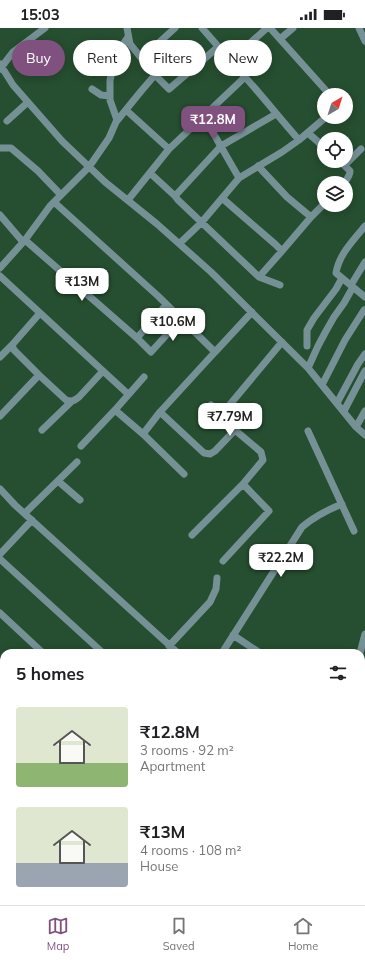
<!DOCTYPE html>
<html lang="en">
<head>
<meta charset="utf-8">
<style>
	:root { --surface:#fff; --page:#f2f2f2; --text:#202124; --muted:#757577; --line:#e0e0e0; --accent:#80507f }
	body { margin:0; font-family:Mulish,sans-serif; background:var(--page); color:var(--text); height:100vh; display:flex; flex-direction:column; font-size:15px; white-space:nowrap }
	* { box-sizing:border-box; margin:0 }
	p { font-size:13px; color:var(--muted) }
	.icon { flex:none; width:22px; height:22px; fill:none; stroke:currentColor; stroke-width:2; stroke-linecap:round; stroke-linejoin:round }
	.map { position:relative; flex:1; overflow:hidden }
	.side { position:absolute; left:0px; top:621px; width:365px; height:256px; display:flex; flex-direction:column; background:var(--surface); border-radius:12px 12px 0 0; box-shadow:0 2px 10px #0003 }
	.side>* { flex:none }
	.banner { position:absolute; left:12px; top:12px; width:341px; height:36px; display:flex; gap:8px }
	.needle { width:26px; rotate:39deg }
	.buttons { position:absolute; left:317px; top:60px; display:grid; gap:8px }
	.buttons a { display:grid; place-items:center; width:36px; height:36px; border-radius:50%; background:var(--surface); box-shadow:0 2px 10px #0003; font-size:20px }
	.price { position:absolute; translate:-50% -34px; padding:0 9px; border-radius:8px; background:#fff; color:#222; font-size:13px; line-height:26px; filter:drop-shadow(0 1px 2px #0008) }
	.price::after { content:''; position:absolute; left:50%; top:24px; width:12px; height:9px; margin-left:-6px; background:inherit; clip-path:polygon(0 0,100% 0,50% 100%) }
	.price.selected { background:var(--accent); color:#fff }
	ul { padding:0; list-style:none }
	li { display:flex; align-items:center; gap:12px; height:100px; padding:0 16px }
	li span { display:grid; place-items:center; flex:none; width:112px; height:80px; border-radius:4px; color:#555 }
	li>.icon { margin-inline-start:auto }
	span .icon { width:48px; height:48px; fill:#fffc; stroke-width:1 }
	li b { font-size:17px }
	h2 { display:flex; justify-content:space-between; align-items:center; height:48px; padding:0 16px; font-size:17px }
	.tag { padding:0 14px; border-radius:18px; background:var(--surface); box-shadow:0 2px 10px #0003; font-size:14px; line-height:36px }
	.tag.selected { background:var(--accent); color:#fff }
	.status { display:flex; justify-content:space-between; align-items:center; height:28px; padding:0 20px; background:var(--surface); direction:ltr }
	.status svg { height:11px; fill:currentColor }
	.tab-bar { display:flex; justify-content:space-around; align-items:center; height:56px; border-top:1px solid var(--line); background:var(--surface); font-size:11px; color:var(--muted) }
	.tab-bar a { display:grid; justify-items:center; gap:2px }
	.tab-bar .selected { color:var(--accent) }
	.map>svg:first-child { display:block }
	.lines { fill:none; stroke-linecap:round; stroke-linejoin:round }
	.minor { stroke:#769196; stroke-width:7 }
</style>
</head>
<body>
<div class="status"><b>15:03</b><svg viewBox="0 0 49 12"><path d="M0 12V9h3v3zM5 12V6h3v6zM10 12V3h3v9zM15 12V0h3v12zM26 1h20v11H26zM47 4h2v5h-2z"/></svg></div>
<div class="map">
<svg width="365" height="877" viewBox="0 0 365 877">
	<rect width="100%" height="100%" fill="#264e30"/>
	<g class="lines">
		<path class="minor" d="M 127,0 L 130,16 L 155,47 L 169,61 L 218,19
			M 202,0 L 245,49
			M 270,0 L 330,67
			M 359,0 L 365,13
			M 280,11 L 293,0
			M 142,30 L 175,0
			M 230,33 L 267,0
			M 0,36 L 13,57 L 62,113 L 105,154 L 157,196 L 211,244 L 308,340 L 356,399 L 365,407
			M 0,41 L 13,24 L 45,0
			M 92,61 L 101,67 L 110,68
			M 126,82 L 169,121
			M 204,89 L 239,150
			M 117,92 L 110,72 L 110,52 L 117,25 L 128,9
			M 7,93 L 28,74
			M 308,105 L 324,119
			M 0,120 L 11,120 L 38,143 L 61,167
			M 340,133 L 350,143 C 350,148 347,151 344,155
			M 345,137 L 361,121
			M 258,138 L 287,169 L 311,189
			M 150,145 L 175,168 L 178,172 L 259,249 L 280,257
			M 175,168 L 221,118 L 276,86
			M 222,170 L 275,216 L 282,223 L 259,249
			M 128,172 L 169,121 L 245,49 C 264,70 281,92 299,112
			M 54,174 L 158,268 L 215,324 L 252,284
			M 0,187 L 23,214
			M 365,198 C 354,212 339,226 336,245 L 365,269
			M 25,212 L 137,310 L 151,324 L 181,291
			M 180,215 L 201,195 L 239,150 L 282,124 L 299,112 L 326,89
			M 282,223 L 311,189 L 324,176
			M 0,240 L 25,212 L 50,178 L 89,139 L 109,110 L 116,94 L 142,62 L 155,47
			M 0,248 L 128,366
			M 351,257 L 365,234
			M 40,285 L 12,317 L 14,322 L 39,347 L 66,372 C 72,374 74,373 79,369 L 103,343
			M 137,310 L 166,277
			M 307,318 L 307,302 L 314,290 L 336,261 L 342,250
			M 0,329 L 12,317
			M 308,340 L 318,318 L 326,303 L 334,289 L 344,275 L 353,259
			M 322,357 L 345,312 L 364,282
			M 337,375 L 358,336 L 365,326
			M 211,377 L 222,386
			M 344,383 L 365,343
			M 160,384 L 204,425 L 210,426 L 215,423 L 235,402
			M 0,388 L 39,347
			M 356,399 L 365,383
			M 42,402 L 71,374
			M 308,403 L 354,503
			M 143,406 L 115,382 L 144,349
			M 81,418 L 115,382
			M 184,446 L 143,406 L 160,384 L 215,324
			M 58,453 L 80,472
			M 0,461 L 15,477 L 178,625
			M 25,485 L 77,434
			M 192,507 L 243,456 L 263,432 L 261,424 L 235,402 L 222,386 L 282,314
			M 0,526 L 32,492
			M 0,531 L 103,625
			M 223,533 L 269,483 L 243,456
			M 0,585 L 43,625
			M 233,607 L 260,625
			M 169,618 L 210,574 L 216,561 L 217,550
			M 222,625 L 302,499 C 314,489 327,482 342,476
			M 360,625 L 365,606
			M 0,652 L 4,656
			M 361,673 L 365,672
			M 0,727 L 4,731
			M 361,727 L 365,725
			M 361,769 L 365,768
			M 0,778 L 4,777
			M 361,813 L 365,811
			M 361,856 L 365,854
			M 203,876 L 206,873
			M 135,877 L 143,873
			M 283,877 L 291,873
			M 338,877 L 341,873"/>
	</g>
</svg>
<div class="buttons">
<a><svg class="needle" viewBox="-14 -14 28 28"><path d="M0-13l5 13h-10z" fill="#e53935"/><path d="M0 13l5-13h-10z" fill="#757577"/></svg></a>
<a><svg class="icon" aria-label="locate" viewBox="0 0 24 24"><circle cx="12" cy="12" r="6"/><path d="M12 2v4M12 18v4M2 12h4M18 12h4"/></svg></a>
<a><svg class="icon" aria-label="layers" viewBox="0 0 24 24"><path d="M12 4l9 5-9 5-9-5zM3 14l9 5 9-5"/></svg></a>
</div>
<b class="price selected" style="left:213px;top:112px">₹12.8M</b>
<b class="price" style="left:82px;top:274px">₹13M</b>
<b class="price" style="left:173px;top:314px">₹10.6M</b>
<b class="price" style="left:230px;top:409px">₹7.79M</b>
<b class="price" style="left:281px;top:550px">₹22.2M</b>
<div class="banner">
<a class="tag selected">Buy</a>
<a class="tag">Rent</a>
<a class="tag">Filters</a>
<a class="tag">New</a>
</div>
<section class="side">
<h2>5 homes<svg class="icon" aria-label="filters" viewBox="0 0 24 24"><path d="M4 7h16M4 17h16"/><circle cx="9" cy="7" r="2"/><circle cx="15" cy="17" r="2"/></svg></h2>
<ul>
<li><span style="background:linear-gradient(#dfe7d0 70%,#8fb573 0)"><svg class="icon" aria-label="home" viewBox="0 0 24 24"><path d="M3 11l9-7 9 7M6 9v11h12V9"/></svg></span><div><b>₹12.8M</b><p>3 rooms · 92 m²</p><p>Apartment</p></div></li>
<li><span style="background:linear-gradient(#dfe7d0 70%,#9aa5b1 0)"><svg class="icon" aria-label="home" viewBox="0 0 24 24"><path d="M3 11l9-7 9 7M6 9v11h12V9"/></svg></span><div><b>₹13M</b><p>4 rooms · 108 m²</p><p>House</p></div></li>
</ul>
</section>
</div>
<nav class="tab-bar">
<a class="selected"><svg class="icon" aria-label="map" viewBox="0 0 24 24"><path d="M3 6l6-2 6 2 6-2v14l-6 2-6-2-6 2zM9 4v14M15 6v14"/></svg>Map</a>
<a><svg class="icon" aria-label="saved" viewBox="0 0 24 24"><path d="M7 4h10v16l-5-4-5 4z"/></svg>Saved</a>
<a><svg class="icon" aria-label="home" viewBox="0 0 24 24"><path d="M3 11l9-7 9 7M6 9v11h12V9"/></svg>Home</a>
</nav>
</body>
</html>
